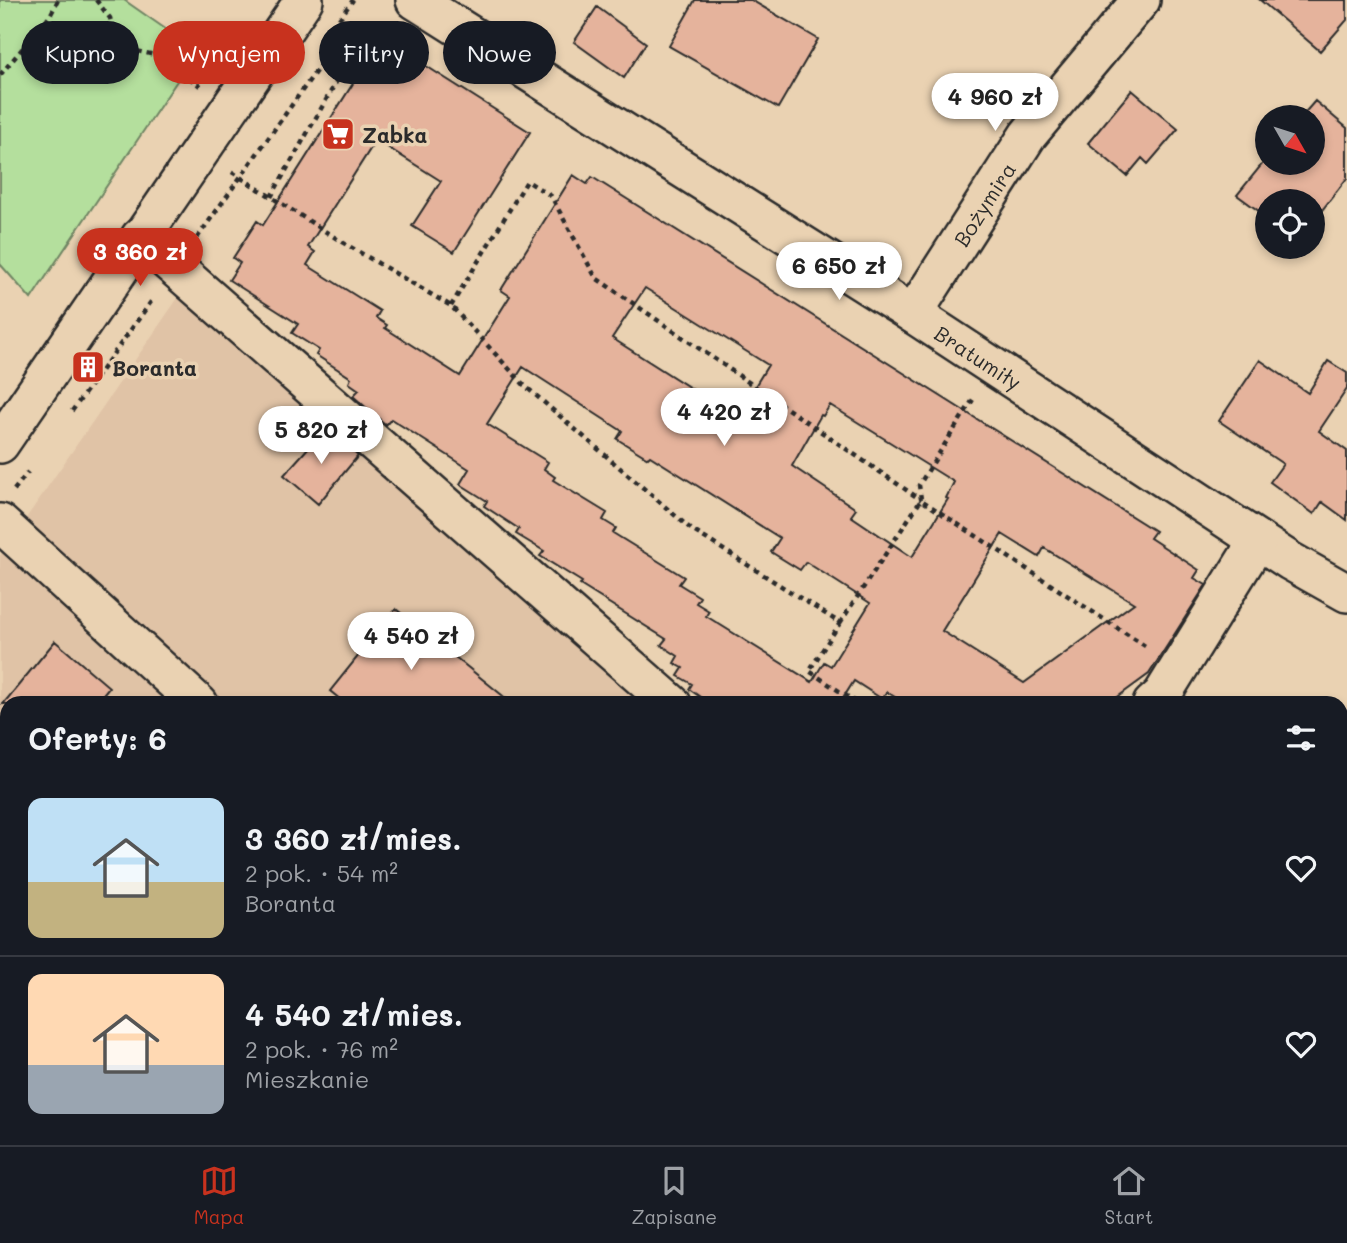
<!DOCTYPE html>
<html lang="pl">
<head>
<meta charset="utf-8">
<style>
	:root { --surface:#171b24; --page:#20242c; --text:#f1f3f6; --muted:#9ea1a6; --line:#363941; --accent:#c8321e }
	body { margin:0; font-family:Mali,sans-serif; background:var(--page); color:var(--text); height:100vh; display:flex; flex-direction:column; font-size:26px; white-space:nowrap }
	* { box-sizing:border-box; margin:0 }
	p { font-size:23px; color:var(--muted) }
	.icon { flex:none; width:38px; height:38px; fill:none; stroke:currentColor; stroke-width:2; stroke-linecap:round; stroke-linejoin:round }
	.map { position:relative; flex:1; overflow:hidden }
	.sheet { position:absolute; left:0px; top:696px; width:1348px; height:450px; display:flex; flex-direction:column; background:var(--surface); border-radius:21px 21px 0 0; box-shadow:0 4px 10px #0003 }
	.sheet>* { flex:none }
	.banner { position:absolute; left:21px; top:21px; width:700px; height:63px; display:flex; gap:14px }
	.needle { width:46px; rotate:129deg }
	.buttons { position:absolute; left:1255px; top:105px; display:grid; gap:14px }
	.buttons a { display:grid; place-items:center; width:70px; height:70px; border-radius:50%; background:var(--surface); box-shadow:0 4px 10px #0003; font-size:35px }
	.price { position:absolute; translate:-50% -60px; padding:0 16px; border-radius:24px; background:#fff; color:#222; font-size:23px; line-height:46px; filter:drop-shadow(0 2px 4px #0008) }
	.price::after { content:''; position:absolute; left:50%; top:42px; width:21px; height:16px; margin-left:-10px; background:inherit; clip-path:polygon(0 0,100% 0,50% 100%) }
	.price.current { background:var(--accent); color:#fff }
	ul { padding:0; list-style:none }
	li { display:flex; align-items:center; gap:21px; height:175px; padding:0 28px }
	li+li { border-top:2px solid var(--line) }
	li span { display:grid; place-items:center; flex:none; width:196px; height:140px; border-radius:14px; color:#555 }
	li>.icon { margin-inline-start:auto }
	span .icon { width:84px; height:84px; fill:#fffc; stroke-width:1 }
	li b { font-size:30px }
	h2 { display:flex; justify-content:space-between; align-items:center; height:84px; padding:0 28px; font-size:30px }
	.pill { padding:0 24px; border-radius:32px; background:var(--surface); box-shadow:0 4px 10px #0003; font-size:24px; line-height:63px }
	.pill.current { background:var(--accent); color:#fff }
	.menu { display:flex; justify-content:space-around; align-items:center; height:98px; border-top:2px solid var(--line); background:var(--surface); font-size:19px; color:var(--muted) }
	.menu a { display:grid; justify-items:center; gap:4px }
	.menu .current { color:var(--accent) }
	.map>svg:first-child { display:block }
	.built { fill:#e0c3a6 }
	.green { fill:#b4df9d; stroke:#708564; stroke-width:2 }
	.building { fill:#e5b39c; stroke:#2b2b2b; stroke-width:2; fill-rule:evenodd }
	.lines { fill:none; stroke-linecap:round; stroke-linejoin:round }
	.minor-casing { stroke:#2b2b2b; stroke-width:42 }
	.path { stroke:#2b2b2b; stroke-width:4.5; stroke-dasharray:5 5; stroke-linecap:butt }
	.minor { stroke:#ead2b2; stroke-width:37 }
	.rail { stroke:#2b2b2b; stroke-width:5 }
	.labels { text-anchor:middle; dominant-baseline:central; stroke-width:7; stroke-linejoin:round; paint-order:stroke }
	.poi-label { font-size:21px; font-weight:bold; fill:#2b2b2b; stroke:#ead2b2; text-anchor:start }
	.street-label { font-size:21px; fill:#2b2b2b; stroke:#ead2b2 }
</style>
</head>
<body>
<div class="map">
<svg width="1347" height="1145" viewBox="0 0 1347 1145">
	<rect width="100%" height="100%" fill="#ead2b2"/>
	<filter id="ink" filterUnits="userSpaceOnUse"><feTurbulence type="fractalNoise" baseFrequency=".0143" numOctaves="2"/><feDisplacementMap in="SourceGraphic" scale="14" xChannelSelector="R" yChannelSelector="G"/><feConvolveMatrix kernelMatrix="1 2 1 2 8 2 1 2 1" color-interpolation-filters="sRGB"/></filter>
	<g filter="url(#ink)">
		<path class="built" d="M 180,295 L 646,703 L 7,704 L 7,1139 L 766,1139 L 769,1145 L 0,1145 L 0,556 Z"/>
		<path class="green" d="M 0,0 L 124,0 L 197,51 L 31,299 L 0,264 Z
			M 1347,1046 L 1347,1145 L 1211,1145 L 1219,1139 L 1340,1139 L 1341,1050 Z"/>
		<path class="building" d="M 695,0 L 751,0 L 818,39 L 778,108 L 669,46 Z
			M 1260,0 L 1347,0 L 1347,20 L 1320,51 Z
			M 597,7 L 646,43 L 624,78 L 574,42 Z
			M 382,38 L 530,132 L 454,252 L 412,226 L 441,181 L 376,140 L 308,247 L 315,252 L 307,265 L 380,311 L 376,318 L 387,325 L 385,328 L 460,376 L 510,296 L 501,290 L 573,175 L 587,184 L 592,177 L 1155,531 L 1150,538 L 1199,570 L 1194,578 L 1206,585 L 1149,674 L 1108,704 L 906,704 L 887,692 L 882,699 L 854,681 L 842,700 L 848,704 L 710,704 L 689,689 L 692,684 L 678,676 L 683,668 L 674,663 L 678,656 L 661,645 L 666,639 L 580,585 L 582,582 L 540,556 L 544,551 L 516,534 L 519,529 L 484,506 L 487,501 L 460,484 L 469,469 L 391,419 L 386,425 L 353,396 L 359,390 L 349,383 L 351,378 L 316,355 L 319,350 L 292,333 L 298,324 L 229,280 L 240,263 L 233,258 L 257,221 L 263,225 ZM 645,288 L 768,365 L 736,417 L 612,338 ZM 523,367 L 622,431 L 617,439 L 648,458 L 650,456 L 780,538 L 771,552 L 800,570 L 806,562 L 870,603 L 831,666 L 824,662 L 812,682 L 706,616 L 709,611 L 696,603 L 700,597 L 679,584 L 684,577 L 613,533 L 616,528 L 603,520 L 607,513 L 553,480 L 555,477 L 544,469 L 548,462 L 487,424 ZM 830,405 L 954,482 L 946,498 L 948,499 L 912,557 L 851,516 L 856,509 L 792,466 L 821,415 L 823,416 ZM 1002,534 L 1039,557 L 1044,548 L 1134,603 L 1024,683 L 942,631 Z
			M 1132,90 L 1178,129 L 1148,164 L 1142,158 L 1127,176 L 1088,143 Z
			M 1315,101 L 1347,128 L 1347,178 L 1312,223 L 1312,201 L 1267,201 L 1267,217 L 1237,195 L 1267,158 L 1267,163 L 1312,163 L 1312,117 L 1301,117 Z
			M 1260,360 L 1308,393 L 1328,361 L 1347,373 L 1347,389 L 1319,431 L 1347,451 L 1347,520 L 1322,502 L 1314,514 L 1270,482 L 1283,464 L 1219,421 Z
			M 326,428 L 358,456 L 318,504 L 284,475 Z
			M 396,609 L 513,704 L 346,704 L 330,691 Z
			M 55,641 L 109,687 L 95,704 L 3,704 Z"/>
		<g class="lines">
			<defs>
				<g id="minor">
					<path id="s1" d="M 415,0 L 913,314 L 1290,561 L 1347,593"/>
					<path d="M 140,237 L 672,704"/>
					<path id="s2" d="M 913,314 L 1028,135 L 1141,0"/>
					<path d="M 0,444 L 304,0"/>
					<path d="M 0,523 L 199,704"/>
					<path d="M 1152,704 L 1162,695 L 1258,540"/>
					<path d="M 0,991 L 7,983"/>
				</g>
			</defs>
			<use href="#minor" class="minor-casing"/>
			<path class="path" d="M 96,0 L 110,18 L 117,42 L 127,49 L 160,56 L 200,86
				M 339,19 L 353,0
				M 0,75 L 50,16 L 58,0
				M 232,172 L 342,242 L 451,306 L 525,386 L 692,530 L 840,623 L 809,671 L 859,704
				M 271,197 L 356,47 L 333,27
				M 197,238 L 326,57 L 319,46
				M 451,306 L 527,181 L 551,196 L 596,278 L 921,500
				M 72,411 L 153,299
				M 14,490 L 28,472
				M 921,499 L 919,485 L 974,398
				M 840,623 L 921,500 L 1148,648"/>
			<use href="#minor" class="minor"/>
			<path class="rail" d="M 1340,964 L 1347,959
				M 1340,991 L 1347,986
				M 1084,1145 L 1093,1139
				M 1123,1145 L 1131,1139"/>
		</g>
	</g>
	<defs>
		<symbol id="supermarket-square" viewBox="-11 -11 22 22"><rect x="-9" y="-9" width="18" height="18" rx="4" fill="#c8321e" stroke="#ead2b2"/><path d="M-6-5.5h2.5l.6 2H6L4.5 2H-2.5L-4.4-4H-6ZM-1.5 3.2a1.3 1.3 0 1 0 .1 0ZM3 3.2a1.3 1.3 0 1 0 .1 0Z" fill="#fff"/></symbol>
		<symbol id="building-square" viewBox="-11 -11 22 22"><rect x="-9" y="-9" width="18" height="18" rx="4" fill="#c8321e" stroke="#ead2b2"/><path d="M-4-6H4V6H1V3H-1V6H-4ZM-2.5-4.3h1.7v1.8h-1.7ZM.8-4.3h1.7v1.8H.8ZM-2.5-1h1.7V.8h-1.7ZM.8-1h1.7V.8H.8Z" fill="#fff"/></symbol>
	</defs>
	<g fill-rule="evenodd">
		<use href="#supermarket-square" x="319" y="115" width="38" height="38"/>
		<use href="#building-square" x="69" y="348" width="38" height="38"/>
	</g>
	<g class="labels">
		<g class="poi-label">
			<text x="362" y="134">Zabka</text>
			<text x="112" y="367">Boranta</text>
		</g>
		<g class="street-label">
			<text stroke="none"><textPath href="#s2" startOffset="131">Bożymira</textPath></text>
			<text stroke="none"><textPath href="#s1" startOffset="667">Bratumiły</textPath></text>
		</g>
	</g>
</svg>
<div class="buttons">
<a><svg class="needle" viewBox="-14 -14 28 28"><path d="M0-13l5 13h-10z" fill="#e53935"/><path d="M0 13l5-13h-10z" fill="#9ea1a6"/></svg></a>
<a><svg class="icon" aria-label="locate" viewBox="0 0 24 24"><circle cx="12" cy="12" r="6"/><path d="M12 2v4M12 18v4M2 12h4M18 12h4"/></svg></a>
</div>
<b class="price" style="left:995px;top:133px">4 960 zł</b>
<b class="price current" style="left:140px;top:288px">3 360 zł</b>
<b class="price" style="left:839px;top:302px">6 650 zł</b>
<b class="price" style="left:724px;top:448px">4 420 zł</b>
<b class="price" style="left:321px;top:466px">5 820 zł</b>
<b class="price" style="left:411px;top:672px">4 540 zł</b>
<div class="banner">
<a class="pill">Kupno</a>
<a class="pill current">Wynajem</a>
<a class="pill">Filtry</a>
<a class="pill">Nowe</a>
</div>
<section class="sheet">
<h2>Oferty: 6<svg class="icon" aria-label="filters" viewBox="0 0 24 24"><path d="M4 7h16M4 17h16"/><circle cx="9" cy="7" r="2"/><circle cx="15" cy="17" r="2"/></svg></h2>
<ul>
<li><span style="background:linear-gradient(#bfe0f5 60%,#c2b280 0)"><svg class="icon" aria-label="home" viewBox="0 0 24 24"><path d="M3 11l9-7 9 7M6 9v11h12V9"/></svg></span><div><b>3 360 zł/mies.</b><p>2 pok. · 54 m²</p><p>Boranta</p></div><svg class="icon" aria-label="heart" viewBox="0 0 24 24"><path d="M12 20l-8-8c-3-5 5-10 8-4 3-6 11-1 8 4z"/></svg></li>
<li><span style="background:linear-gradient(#ffd9b3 65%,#9aa5b1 0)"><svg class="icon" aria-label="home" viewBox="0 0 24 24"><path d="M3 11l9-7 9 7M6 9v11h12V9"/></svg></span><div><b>4 540 zł/mies.</b><p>2 pok. · 76 m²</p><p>Mieszkanie</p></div><svg class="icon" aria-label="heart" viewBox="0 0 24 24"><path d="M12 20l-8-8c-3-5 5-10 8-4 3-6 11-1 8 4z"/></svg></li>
</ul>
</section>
</div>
<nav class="menu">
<a class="current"><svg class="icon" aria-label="map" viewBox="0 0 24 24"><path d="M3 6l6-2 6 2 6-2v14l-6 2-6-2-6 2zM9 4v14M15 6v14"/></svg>Mapa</a>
<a><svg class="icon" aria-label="saved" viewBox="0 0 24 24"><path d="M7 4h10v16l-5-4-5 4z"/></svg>Zapisane</a>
<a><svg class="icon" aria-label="home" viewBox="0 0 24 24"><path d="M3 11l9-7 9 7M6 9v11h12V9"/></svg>Start</a>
</nav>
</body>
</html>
